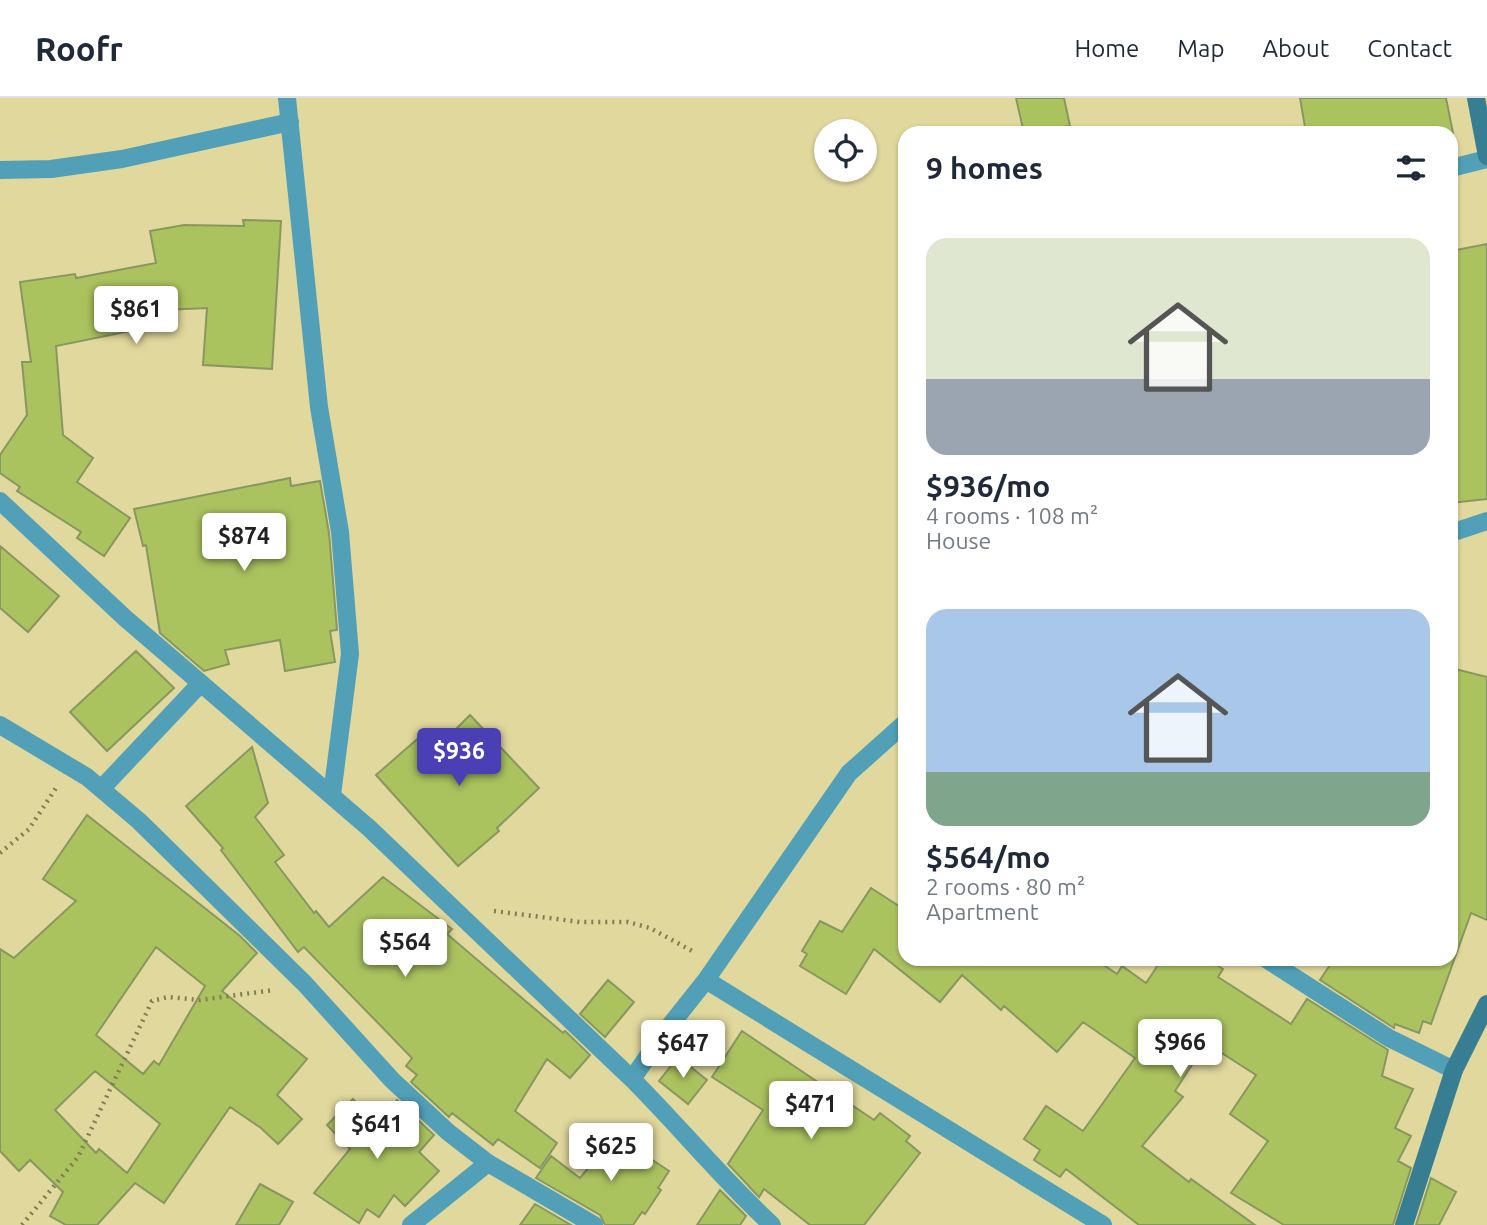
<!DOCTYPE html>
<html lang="en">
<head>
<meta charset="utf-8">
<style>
	:root { --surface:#fff; --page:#f2f2f3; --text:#1f2937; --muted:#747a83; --line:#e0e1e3; --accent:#4b3fb5 }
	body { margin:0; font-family:Ubuntu,sans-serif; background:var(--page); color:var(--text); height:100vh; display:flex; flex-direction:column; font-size:26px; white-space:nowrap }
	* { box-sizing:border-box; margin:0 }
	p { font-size:23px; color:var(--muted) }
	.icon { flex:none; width:38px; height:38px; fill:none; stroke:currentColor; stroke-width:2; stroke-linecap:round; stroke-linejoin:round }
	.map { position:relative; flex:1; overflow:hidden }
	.sheet { position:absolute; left:898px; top:28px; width:560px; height:840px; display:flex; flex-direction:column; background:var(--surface); border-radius:21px; box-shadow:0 2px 5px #0004 }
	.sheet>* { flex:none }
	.buttons { position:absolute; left:814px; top:21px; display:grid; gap:14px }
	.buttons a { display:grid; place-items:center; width:63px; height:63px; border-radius:50%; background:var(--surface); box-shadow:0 2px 5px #0004; font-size:35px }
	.price { position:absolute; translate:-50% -60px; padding:0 16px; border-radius:7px; background:#fff; color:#222; font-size:23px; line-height:46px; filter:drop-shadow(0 2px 4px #0008) }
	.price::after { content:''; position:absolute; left:50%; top:42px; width:21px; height:16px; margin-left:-10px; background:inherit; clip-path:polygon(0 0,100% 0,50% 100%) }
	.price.selected { background:var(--accent); color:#fff }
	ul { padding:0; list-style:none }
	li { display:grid; align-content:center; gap:14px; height:371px; padding:0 28px }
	li span { display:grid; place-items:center; height:217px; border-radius:21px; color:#555 }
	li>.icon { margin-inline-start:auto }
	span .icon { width:126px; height:126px; fill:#fffc; stroke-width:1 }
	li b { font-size:30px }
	h2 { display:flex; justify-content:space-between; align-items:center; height:84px; padding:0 28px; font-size:30px }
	header { display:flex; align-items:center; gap:42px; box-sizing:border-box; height:98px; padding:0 35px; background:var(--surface); border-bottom:2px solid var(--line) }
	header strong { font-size:33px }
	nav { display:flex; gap:38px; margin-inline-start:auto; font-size:24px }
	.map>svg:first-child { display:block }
	.building { fill:#abc35f; stroke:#889761; stroke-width:2; fill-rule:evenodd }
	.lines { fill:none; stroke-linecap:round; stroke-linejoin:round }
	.path { stroke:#837d54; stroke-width:4.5; stroke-dasharray:2 5; stroke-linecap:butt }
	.minor { stroke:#51a0b8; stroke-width:18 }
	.secondary { stroke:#377e93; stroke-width:18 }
</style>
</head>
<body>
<header>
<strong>Roofr</strong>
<nav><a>Home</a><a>Map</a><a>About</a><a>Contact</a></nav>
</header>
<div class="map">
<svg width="1487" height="1127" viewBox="0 0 1487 1127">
	<rect width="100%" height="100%" fill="#e1d89d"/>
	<path class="building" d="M 1016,0 L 1064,0 L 1070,28 L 1024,35 Z
		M 1300,0 L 1446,0 L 1453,35 L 1306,35 Z
		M 243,122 L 281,123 L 272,271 L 203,267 L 207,210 L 142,213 L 145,230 L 56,248 L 63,337 L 93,360 L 77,384 L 130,420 L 104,458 L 77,440 L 81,434 L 17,393 L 20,389 L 0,375 L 0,357 L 27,317 L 22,264 L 31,264 L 20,184 L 75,176 L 76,180 L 156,165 L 150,133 L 184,127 L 244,128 Z
		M 1487,146 L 1487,401 L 1451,405 L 1451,153 Z
		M 290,380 L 291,388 L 320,383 L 329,435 L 337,532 L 330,533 L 335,564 L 285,573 L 280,542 L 225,552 L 229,566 L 204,573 L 160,535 L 146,447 L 143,448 L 134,411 Z
		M 0,448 L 59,498 L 28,534 L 0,510 Z
		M 136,553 L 174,590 L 107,653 L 70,614 Z
		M 1451,570 L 1487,579 L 1487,822 L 1471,815 L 1431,926 L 1423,923 L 1419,935 L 1395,926 L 1394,930 L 1320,882 L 1334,861 L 1451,861 Z
		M 470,617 L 539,690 L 497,730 L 499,733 L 458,768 L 376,677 L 422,637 L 435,652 Z
		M 252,649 L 268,705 L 255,719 L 284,757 L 275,764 L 314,815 L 316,813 L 329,829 L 383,779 L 452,831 L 447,836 L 563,935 L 565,933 L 590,957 L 570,980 L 547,961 L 515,1013 L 557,1045 L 540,1070 L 498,1041 L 493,1047 L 452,1015 L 449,1019 L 411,984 L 417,977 L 406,968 L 412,960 L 304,849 L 298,854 L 221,752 L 223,750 L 186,708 Z
		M 87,717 L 240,838 L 257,855 L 222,893 L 307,961 L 277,997 L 302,1021 L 278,1046 L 261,1030 L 230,1009 L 164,1105 L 135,1085 L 97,1127 L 66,1127 L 50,1118 L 63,1094 L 30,1062 L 19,1073 L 0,1053 L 0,851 L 14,860 L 76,803 L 43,781 ZM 156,849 L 205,888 L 159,967 L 154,963 L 143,976 L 96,937 ZM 95,973 L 160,1026 L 127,1075 L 99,1051 L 96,1055 L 55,1012 Z
		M 871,790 L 905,812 L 905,861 L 1095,861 L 1117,876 L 1122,868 L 1146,885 L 1162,861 L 1207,861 L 1223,871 L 1218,879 L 1291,926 L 1307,901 L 1388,952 L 1382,978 L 1413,991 L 1395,1030 L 1411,1038 L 1398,1063 L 1411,1070 L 1393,1127 L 1284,1127 L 1231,1095 L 1268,1043 L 1230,1016 L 1256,977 L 1206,945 L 1175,993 L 1183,999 L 1142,1048 L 1189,1084 L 1191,1081 L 1255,1127 L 1139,1127 L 1066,1071 L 1060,1079 L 1034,1062 L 1040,1052 L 1024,1041 L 1046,1008 L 1083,1033 L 1135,960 L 1083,924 L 1057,954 L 1004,908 L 1001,912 L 962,877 L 940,904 L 874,851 L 846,896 L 800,868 L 807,856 L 802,853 L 820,823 L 842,834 Z
		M 608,882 L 634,904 L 605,939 L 580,916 Z
		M 742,933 L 874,1022 L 880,1015 L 910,1038 L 906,1043 L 920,1055 L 864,1127 L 810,1127 L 764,1091 L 759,1099 L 728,1066 L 763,1012 L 712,979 Z
		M 678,959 L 707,982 L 688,1006 L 659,983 Z
		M 353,1001 L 377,1025 L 397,1002 L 434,1037 L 419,1054 L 439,1073 L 405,1108 L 394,1097 L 379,1119 L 367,1111 L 359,1125 L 314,1095 L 350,1051 L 327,1027 Z
		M 615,1037 L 669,1073 L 658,1090 L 661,1092 L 645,1116 L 642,1114 L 633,1127 L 605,1127 L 600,1117 L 536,1080 L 551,1058 L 580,1080 Z
		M 1431,1080 L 1456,1094 L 1439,1127 L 1416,1127 Z
		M 260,1086 L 293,1104 L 279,1127 L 236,1127 Z
		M 720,1092 L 746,1118 L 740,1127 L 697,1127 Z
		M 535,1106 L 571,1127 L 520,1127 Z"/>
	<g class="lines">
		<path class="path" d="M 0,755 L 29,731 L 56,690
			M 494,813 L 580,824 L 628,824 L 650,830 L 694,854
			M 22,1127 L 78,1059 L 152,903 L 168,899 L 200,902 L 274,892"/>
		<path class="minor" d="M 287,0 L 319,309 L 340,434 L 350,556 L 332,697
			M 1451,70 L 1487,61
			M 0,72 L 51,71 L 122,61 L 290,24
			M 0,403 L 125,520 L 369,730 L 632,981 C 680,1029 722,1081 772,1127
			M 1451,435 L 1487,423
			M 0,627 L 87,679 L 139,723 L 305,886 L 392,982 L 448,1034 L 488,1065 L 594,1127
			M 101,691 L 201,585
			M 1266,861 L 1389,940 L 1454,972
			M 706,882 L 1103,1127
			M 632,981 L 664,935 L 706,882 L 849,675 L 905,625
			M 411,1127 L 488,1065"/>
		<path class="secondary" d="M 1476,0 L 1487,58
			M 1404,1127 L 1454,972 L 1487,906"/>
	</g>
</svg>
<div class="buttons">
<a><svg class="icon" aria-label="locate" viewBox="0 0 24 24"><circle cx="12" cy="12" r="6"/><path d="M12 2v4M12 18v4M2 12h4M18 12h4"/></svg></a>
</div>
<b class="price" style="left:136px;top:248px">$861</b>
<b class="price" style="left:244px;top:475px">$874</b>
<b class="price selected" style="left:459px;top:690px">$936</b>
<b class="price" style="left:405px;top:881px">$564</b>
<b class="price" style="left:1180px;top:981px">$966</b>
<b class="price" style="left:683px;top:982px">$647</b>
<b class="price" style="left:811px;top:1043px">$471</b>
<b class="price" style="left:377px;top:1063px">$641</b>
<b class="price" style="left:611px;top:1085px">$625</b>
<section class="sheet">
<h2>9 homes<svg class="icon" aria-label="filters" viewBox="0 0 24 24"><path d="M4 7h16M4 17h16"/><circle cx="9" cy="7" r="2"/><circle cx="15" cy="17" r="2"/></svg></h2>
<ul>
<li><span style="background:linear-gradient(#dfe7d0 65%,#9aa5b1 0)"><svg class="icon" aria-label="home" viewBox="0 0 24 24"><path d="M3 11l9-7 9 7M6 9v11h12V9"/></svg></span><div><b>$936/mo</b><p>4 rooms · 108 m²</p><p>House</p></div></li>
<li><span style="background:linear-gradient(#a9c7e8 75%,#7fa58c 0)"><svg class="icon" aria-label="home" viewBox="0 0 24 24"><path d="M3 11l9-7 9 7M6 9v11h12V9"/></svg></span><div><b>$564/mo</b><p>2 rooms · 80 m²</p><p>Apartment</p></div></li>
</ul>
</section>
</div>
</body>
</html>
